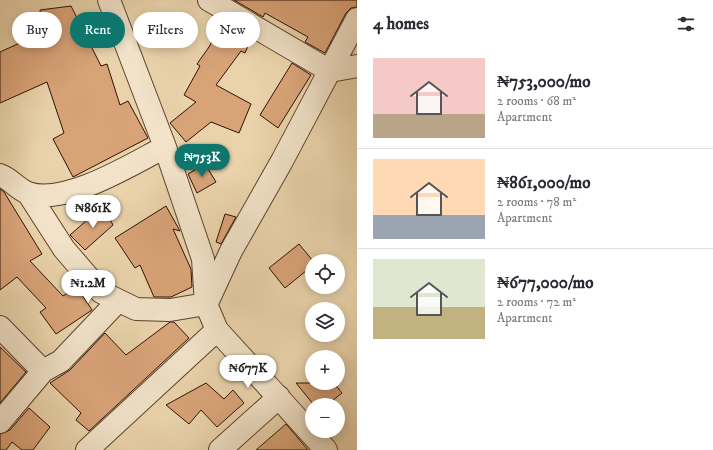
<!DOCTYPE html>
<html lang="en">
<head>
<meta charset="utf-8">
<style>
	:root { --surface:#fff; --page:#f7f7f7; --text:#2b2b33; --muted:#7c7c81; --line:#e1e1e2; --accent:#0f766e }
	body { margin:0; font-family:"IM FELL DW Pica",serif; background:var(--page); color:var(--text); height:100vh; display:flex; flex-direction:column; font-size:15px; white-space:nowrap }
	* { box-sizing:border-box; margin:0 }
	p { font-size:13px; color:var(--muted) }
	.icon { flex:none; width:22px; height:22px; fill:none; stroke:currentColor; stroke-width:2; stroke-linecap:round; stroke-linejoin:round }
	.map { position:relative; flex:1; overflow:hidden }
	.side { display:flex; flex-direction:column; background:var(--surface); width:356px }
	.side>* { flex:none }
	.top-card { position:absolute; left:12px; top:12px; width:285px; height:36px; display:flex; gap:8px }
	.tools { position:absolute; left:305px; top:254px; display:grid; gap:8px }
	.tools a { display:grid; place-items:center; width:40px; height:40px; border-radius:50%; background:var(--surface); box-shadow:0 2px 10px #0003; font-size:20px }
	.price { position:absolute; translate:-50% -34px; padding:0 9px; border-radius:14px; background:#fff; color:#222; font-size:13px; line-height:26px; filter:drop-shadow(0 1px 2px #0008) }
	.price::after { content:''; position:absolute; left:50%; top:24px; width:12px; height:9px; margin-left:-6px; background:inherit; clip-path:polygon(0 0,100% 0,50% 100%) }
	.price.on { background:var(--accent); color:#fff }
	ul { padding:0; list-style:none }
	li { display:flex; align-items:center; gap:12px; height:100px; padding:0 16px }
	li+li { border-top:1px solid var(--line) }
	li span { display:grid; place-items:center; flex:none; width:112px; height:80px; border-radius:0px; color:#555 }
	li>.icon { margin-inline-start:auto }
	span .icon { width:48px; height:48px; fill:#fffc; stroke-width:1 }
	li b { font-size:17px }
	h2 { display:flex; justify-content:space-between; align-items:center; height:48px; padding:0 16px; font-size:17px }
	.chip { padding:0 14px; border-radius:18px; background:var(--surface); box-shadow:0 2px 10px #0003; font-size:14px; line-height:36px }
	.chip.on { background:var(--accent); color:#fff }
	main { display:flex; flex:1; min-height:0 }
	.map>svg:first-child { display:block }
	.building { fill:#d9a378; stroke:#2d1203 }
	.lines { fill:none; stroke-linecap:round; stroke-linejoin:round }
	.minor-casing { stroke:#5c422d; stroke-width:24 }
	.minor { stroke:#f1e2c8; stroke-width:22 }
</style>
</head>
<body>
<main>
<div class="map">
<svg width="357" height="450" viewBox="0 0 357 450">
	<rect width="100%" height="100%" fill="#ead3ab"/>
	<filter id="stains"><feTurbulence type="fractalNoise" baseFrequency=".005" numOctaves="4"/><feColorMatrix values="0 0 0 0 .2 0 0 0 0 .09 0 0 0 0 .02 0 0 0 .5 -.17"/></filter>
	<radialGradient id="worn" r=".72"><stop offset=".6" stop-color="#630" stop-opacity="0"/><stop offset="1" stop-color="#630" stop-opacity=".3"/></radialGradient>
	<path class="building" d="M 234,0 L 357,0 L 357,7 L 351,8 L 346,13 L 325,53 L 305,42 L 308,37 L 265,13 L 263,17 Z
		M 71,6 L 101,66 L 107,64 L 120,105 L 128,101 L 148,138 L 73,177 L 53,139 L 64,133 L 47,82 L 0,103 L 0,52 L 22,42 L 20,38 L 42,29 L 40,10 Z
		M 222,22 L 251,39 L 245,53 L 241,51 L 216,85 L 251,104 L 239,133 L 211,122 L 186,142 L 170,123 L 196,102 L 184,95 L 200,66 L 197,64 L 209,47 Z
		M 292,63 L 311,75 L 278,128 L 260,115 Z
		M 205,164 L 216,182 L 197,193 L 188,174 Z
		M 0,189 L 4,192 L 42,254 L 30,261 L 63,296 L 77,287 L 92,310 L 56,334 L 40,312 L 46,308 L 17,277 L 0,290 Z
		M 103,206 L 113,225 L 85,250 L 70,235 Z
		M 166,206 L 180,231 L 173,229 L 191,269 L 192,287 L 171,297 L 154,297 L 140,265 L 135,268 L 115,238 Z
		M 225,214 L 236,217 L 221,244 L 216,242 Z
		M 299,244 L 313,261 L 312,266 L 285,288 L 269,268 Z
		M 170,322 L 174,322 L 189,338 L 89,431 L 76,420 L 81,413 L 50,383 L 70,370 L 105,333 L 126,355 Z
		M 0,347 L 26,372 L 0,403 Z
		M 206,383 L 224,399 L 233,390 L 244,403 L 217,427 L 201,410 L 189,424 L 166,405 Z
		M 296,383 L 334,383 L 342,393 L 327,405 L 314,405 Z
		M 29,408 L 50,427 L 33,450 L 22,450 L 12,442 L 6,450 L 0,450 L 0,434 L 10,430 Z
		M 286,424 L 308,450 L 256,450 Z"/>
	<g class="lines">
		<defs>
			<path id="minor" d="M 109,0 L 165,147 L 203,259 L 206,304 L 217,330 L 326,450
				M 209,0 L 330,71 L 357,66
				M 0,175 C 11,179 17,189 28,193 C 65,206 132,164 165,147
				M 28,193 L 64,249 L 101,292 L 136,309 L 170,310 L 206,304
				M 207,303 L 231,251 L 282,161 L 357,19
				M 0,327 L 43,371
				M 0,422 L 43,371 L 61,361 L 118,301
				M 87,450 L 217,330
				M 220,450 L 279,397"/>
		</defs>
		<use href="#minor" class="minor-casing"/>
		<use href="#minor" class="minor"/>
	</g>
	<rect width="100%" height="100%" filter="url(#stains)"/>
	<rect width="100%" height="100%" fill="url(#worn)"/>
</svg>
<div class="tools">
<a><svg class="icon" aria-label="locate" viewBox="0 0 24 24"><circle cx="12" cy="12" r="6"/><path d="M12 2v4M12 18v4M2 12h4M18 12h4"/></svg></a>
<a><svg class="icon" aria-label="layers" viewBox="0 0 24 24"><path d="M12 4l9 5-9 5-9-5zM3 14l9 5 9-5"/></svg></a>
<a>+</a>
<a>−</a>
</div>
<b class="price on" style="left:202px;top:178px">₦753K</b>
<b class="price" style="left:93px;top:229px">₦861K</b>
<b class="price" style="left:88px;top:304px">₦1.2M</b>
<b class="price" style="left:248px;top:389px">₦677K</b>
<div class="top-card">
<a class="chip">Buy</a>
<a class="chip on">Rent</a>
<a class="chip">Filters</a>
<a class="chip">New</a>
</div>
</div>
<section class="side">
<h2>4 homes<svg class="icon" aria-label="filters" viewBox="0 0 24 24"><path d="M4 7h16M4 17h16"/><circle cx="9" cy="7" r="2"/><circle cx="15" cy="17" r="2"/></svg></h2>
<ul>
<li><span style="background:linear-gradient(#f6c9c9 70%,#b9a48a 0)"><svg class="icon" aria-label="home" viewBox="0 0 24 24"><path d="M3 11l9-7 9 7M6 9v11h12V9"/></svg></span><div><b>₦753,000/mo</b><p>2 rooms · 68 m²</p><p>Apartment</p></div></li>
<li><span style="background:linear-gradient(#ffd9b3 70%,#9aa5b1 0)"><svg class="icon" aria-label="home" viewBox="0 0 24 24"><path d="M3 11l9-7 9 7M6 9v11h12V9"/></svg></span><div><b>₦861,000/mo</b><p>2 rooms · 78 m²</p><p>Apartment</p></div></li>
<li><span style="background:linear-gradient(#dfe7d0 60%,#c2b280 0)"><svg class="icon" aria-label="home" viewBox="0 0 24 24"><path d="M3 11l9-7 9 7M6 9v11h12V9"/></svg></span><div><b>₦677,000/mo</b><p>2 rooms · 72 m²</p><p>Apartment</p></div></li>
</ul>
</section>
</main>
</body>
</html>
